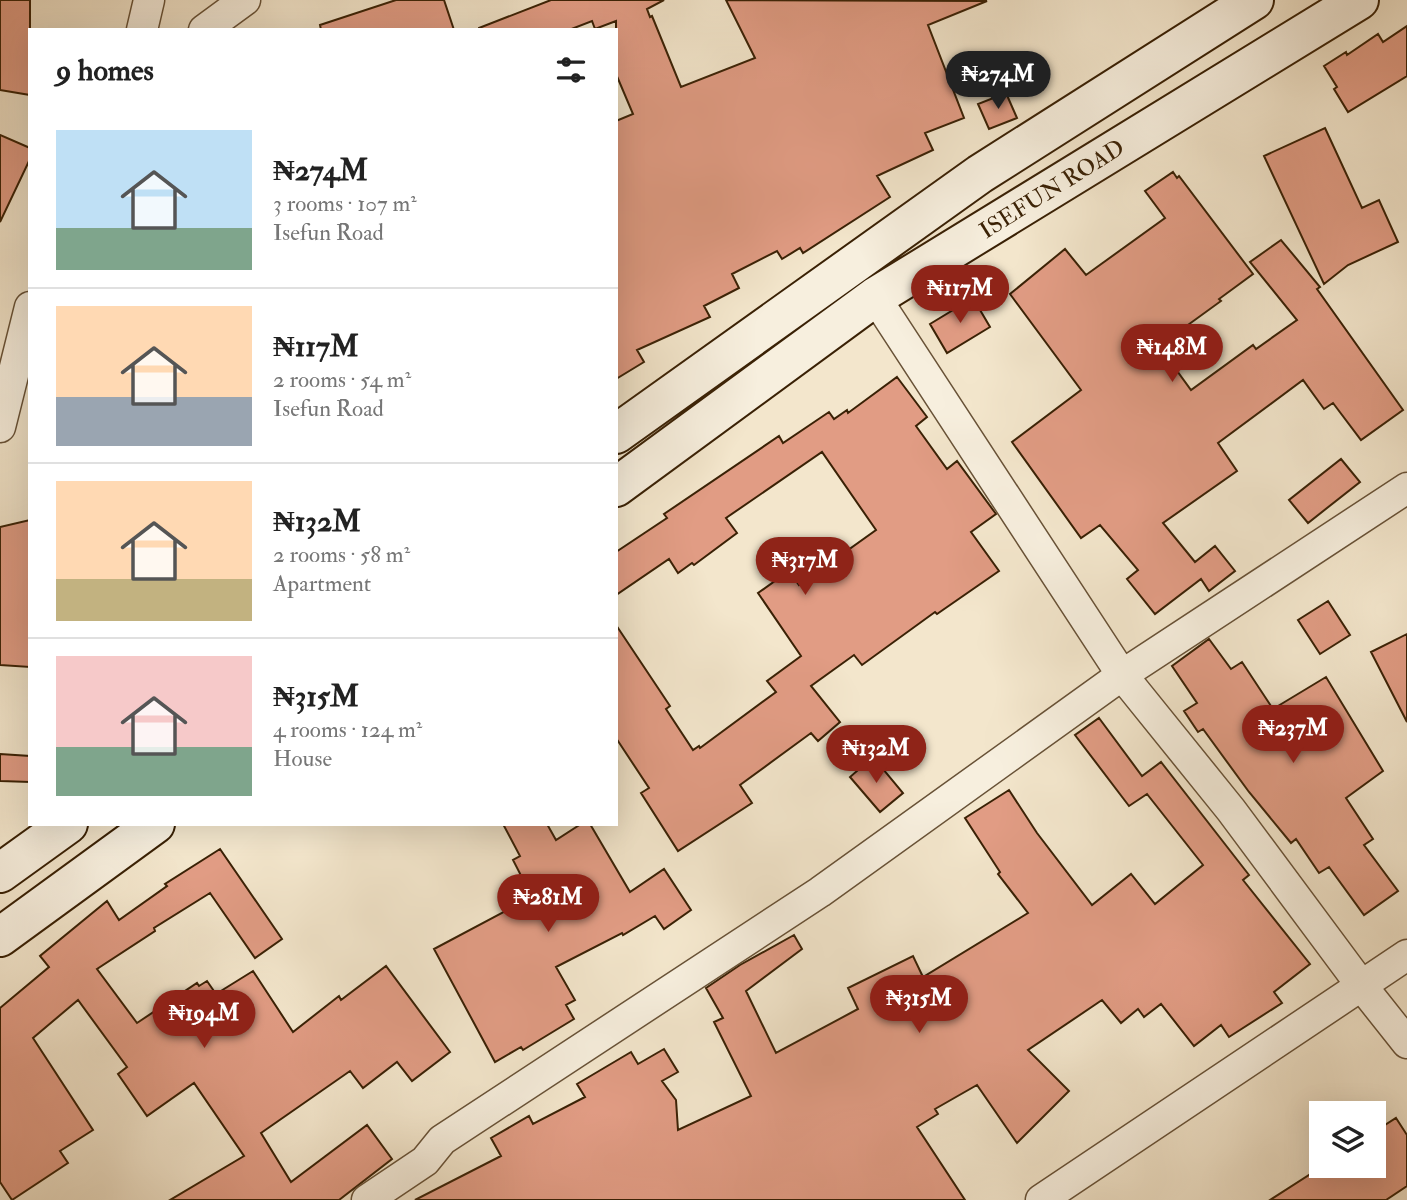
<!DOCTYPE html>
<html lang="en">
<head>
<meta charset="utf-8">
<style>
	:root { --surface:#fff; --page:#f6f6f6; --text:#222; --muted:#767676; --line:#e0e0e0; --accent:#8f2418 }
	body { margin:0; font-family:"IM FELL Double Pica",serif; background:var(--page); color:var(--text); height:100vh; display:flex; flex-direction:column; font-size:26px; white-space:nowrap }
	* { box-sizing:border-box; margin:0 }
	p { font-size:23px; color:var(--muted) }
	.icon { flex:none; width:38px; height:38px; fill:none; stroke:currentColor; stroke-width:2; stroke-linecap:round; stroke-linejoin:round }
	.map { position:relative; flex:1; overflow:hidden }
	.side { position:absolute; left:28px; top:28px; width:590px; height:798px; display:flex; flex-direction:column; background:var(--surface); border-radius:0px; box-shadow:0 7px 28px #0002 }
	.side>* { flex:none }
	.buttons { position:absolute; left:1309px; top:1101px; display:grid; gap:14px }
	.buttons a { display:grid; place-items:center; width:77px; height:77px; border-radius:0px; background:var(--surface); box-shadow:0 7px 28px #0002; font-size:35px }
	.price { position:absolute; translate:-50% -60px; padding:0 16px; border-radius:24px; background:var(--accent); color:#fff; font-size:23px; line-height:46px; filter:drop-shadow(0 2px 4px #0008) }
	.price::after { content:''; position:absolute; left:50%; top:42px; width:21px; height:16px; margin-left:-10px; background:inherit; clip-path:polygon(0 0,100% 0,50% 100%) }
	.price.active { background:#222; color:#fff }
	ul { padding:0; list-style:none }
	li { display:flex; align-items:center; gap:21px; height:175px; padding:0 28px }
	li+li { border-top:2px solid var(--line) }
	li span { display:grid; place-items:center; flex:none; width:196px; height:140px; border-radius:0px; color:#555 }
	li>.icon { margin-inline-start:auto }
	span .icon { width:84px; height:84px; fill:#fffc; stroke-width:1 }
	li b { font-size:30px }
	h2 { display:flex; justify-content:space-between; align-items:center; height:84px; padding:0 28px; font-size:30px }
	.map>svg:first-child { display:block }
	.building { fill:#e19c84; stroke:#3a2105; stroke-width:2 }
	.lines { fill:none; stroke-linecap:round; stroke-linejoin:round }
	.street-casing { stroke:#685237; stroke-width:33 }
	.secondary-casing { stroke:#3a2105; stroke-width:42 }
	.street { stroke:#f7efde; stroke-width:30 }
	.secondary { stroke:#f7efde; stroke-width:38 }
	.labels { text-anchor:middle; dominant-baseline:central; stroke-width:5; stroke-linejoin:round; paint-order:stroke }
	.street-label { font-size:23px; fill:#3a2105; stroke:#f7efde }
</style>
</head>
<body>
<div class="map">
<svg width="1407" height="1200" viewBox="0 0 1407 1200">
	<rect width="100%" height="100%" fill="#f3e6cc"/>
	<filter id="stains"><feTurbulence type="fractalNoise" baseFrequency=".00286" numOctaves="4"/><feColorMatrix values="0 0 0 0 .2 0 0 0 0 .09 0 0 0 0 .02 0 0 0 .5 -.17"/></filter>
	<radialGradient id="worn" r=".72"><stop offset=".6" stop-color="#630" stop-opacity="0"/><stop offset="1" stop-color="#630" stop-opacity=".3"/></radialGradient>
	<path class="building" d="M 0,0 L 30,0 L 30,95 L 0,90 Z
		M 396,0 L 444,0 L 454,30 L 321,30 L 320,25 Z
		M 551,0 L 664,0 L 647,9 L 650,17 L 652,16 L 681,87 L 755,58 L 726,0 L 987,1 L 928,25 L 964,118 L 925,133 L 933,150 L 877,176 L 890,197 L 803,253 L 800,248 L 782,259 L 777,251 L 732,274 L 739,288 L 704,306 L 710,317 L 637,350 L 644,362 L 616,379 L 616,121 L 633,114 L 616,74 L 616,21 L 595,29 L 592,21 L 569,30 L 479,30 L 479,28 Z
		M 1407,26 L 1407,76 L 1348,112 L 1334,89 L 1337,87 L 1324,66 L 1346,52 L 1347,55 L 1378,34 L 1383,42 Z
		M 1006,93 L 1017,118 L 989,129 L 978,104 Z
		M 1325,128 L 1362,208 L 1379,200 L 1398,242 L 1348,265 L 1324,284 L 1264,156 Z
		M 0,135 L 30,148 L 30,159 L 0,222 Z
		M 1173,172 L 1177,178 L 1179,176 L 1253,274 L 1219,299 L 1221,301 L 1159,346 L 1191,390 L 1253,345 L 1256,349 L 1297,320 L 1250,262 L 1281,240 L 1320,287 L 1317,289 L 1403,410 L 1361,440 L 1333,403 L 1324,409 L 1303,380 L 1218,443 L 1237,471 L 1163,523 L 1195,562 L 1215,546 L 1235,571 L 1209,591 L 1201,579 L 1155,614 L 1127,579 L 1138,570 L 1100,525 L 1081,538 L 1012,442 L 1081,390 L 1010,294 L 1065,249 L 1086,275 L 1165,218 L 1145,191 Z
		M 973,298 L 990,327 L 947,353 L 930,324 Z
		M 897,377 L 927,417 L 916,426 L 947,469 L 957,461 L 996,514 L 971,532 L 999,571 L 937,614 L 935,612 L 862,665 L 854,655 L 811,686 L 840,722 L 818,741 L 811,733 L 740,785 L 752,803 L 678,851 L 641,793 L 649,788 L 616,738 L 616,625 L 670,706 L 666,709 L 693,750 L 699,746 L 700,748 L 776,692 L 767,681 L 801,656 L 758,593 L 789,571 L 799,585 L 876,530 L 822,452 L 726,518 L 737,533 L 694,565 L 692,563 L 678,573 L 669,559 L 616,595 L 616,552 L 667,518 L 664,514 L 779,436 L 783,443 L 829,412 L 834,419 L 847,410 L 848,413 Z
		M 1341,459 L 1360,482 L 1308,523 L 1289,500 Z
		M 30,520 L 30,667 L 0,665 L 0,527 Z
		M 1328,601 L 1350,635 L 1320,654 L 1298,620 Z
		M 1407,634 L 1407,722 L 1371,652 Z
		M 1209,639 L 1231,669 L 1242,662 L 1273,709 L 1326,677 L 1383,771 L 1346,798 L 1373,839 L 1364,845 L 1398,891 L 1364,915 L 1329,867 L 1319,873 L 1296,839 L 1291,843 L 1249,792 L 1203,729 L 1198,732 L 1184,711 L 1197,703 L 1172,666 Z
		M 1099,718 L 1142,776 L 1161,762 L 1249,875 L 1243,880 L 1310,964 L 1274,992 L 1282,1003 L 1229,1037 L 1221,1025 L 1194,1046 L 1161,1004 L 1144,1017 L 1138,1009 L 1121,1023 L 1102,1000 L 1028,1050 L 1069,1091 L 1017,1143 L 977,1085 L 935,1109 L 938,1114 L 917,1127 L 965,1200 L 415,1200 L 501,1156 L 491,1138 L 529,1116 L 533,1124 L 585,1097 L 577,1084 L 631,1052 L 638,1064 L 664,1049 L 678,1072 L 662,1081 L 676,1100 L 678,1130 L 751,1096 L 714,1022 L 723,1018 L 706,988 L 740,965 L 794,935 L 802,949 L 746,991 L 776,1053 L 858,1009 L 848,988 L 913,956 L 923,977 L 1028,913 L 998,874 L 1000,872 L 965,818 L 1009,790 L 1037,833 L 1092,905 L 1131,874 L 1155,904 L 1203,865 L 1147,794 L 1129,806 L 1075,735 Z
		M 0,754 L 30,756 L 30,782 L 0,781 Z
		M 873,757 L 903,793 L 880,812 L 850,777 Z
		M 503,824 L 547,824 L 556,840 L 581,824 L 590,824 L 630,892 L 664,869 L 691,910 L 664,929 L 655,916 L 623,935 L 622,933 L 556,967 L 575,1000 L 566,1005 L 574,1019 L 523,1050 L 521,1047 L 495,1062 L 434,949 L 532,897 L 513,860 L 520,856 Z
		M 220,849 L 282,939 L 255,958 L 210,893 L 154,928 L 155,931 L 97,969 L 137,1023 L 197,983 L 199,986 L 207,981 L 216,994 L 253,971 L 293,1032 L 339,996 L 341,1000 L 386,966 L 450,1052 L 412,1081 L 397,1062 L 363,1088 L 350,1071 L 261,1133 L 291,1182 L 367,1125 L 392,1159 L 339,1200 L 170,1200 L 244,1156 L 194,1083 L 147,1116 L 118,1074 L 127,1067 L 78,1000 L 33,1038 L 93,1130 L 60,1151 L 68,1163 L 12,1200 L 0,1182 L 0,1008 L 49,967 L 40,956 L 107,901 L 119,920 L 167,886 L 165,884 Z
		M 1396,1118 L 1407,1135 L 1407,1186 L 1386,1200 L 1270,1200 L 1323,1166 L 1374,1166 L 1374,1132 Z"/>
	<g class="lines">
		<defs>
			<path id="street" d="M 142,30 L 149,0
				M 204,30 L 245,0
				M 875,297 L 1122,675 L 1231,810 L 1361,985 L 1407,1043
				M 0,427 L 30,307
				M 367,1200 L 425,1161 L 442,1140 L 820,892 L 1122,675 L 1407,488
				M 1041,1200 L 1407,955"/>
			<path id="secondary" d="M 616,434 L 980,174 L 1254,0
				M 616,487 L 875,297 L 1359,0
				M 0,873 L 68,824
				M 0,937 L 155,824"/>
		</defs>
		<use href="#street" class="street-casing"/>
		<use href="#secondary" class="secondary-casing"/>
		<use href="#street" class="street"/>
		<use href="#secondary" class="secondary"/>
	</g>
	<g class="labels">
		<g class="street-label">
			<text transform="translate(1052 189) rotate(-32)">ISEFUN ROAD</text>
		</g>
	</g>
	<rect width="100%" height="100%" filter="url(#stains)"/>
	<rect width="100%" height="100%" fill="url(#worn)"/>
</svg>
<div class="buttons">
<a><svg class="icon" aria-label="layers" viewBox="0 0 24 24"><path d="M12 4l9 5-9 5-9-5zM3 14l9 5 9-5"/></svg></a>
</div>
<b class="price active" style="left:998px;top:111px">₦274M</b>
<b class="price" style="left:960px;top:325px">₦117M</b>
<b class="price" style="left:1172px;top:384px">₦148M</b>
<b class="price" style="left:805px;top:597px">₦317M</b>
<b class="price" style="left:1293px;top:765px">₦237M</b>
<b class="price" style="left:876px;top:785px">₦132M</b>
<b class="price" style="left:548px;top:934px">₦281M</b>
<b class="price" style="left:919px;top:1035px">₦315M</b>
<b class="price" style="left:204px;top:1050px">₦194M</b>
<section class="side">
<h2>9 homes<svg class="icon" aria-label="filters" viewBox="0 0 24 24"><path d="M4 7h16M4 17h16"/><circle cx="9" cy="7" r="2"/><circle cx="15" cy="17" r="2"/></svg></h2>
<ul>
<li><span style="background:linear-gradient(#bfe0f5 70%,#7fa58c 0)"><svg class="icon" aria-label="home" viewBox="0 0 24 24"><path d="M3 11l9-7 9 7M6 9v11h12V9"/></svg></span><div><b>₦274M</b><p>3 rooms · 107 m²</p><p>Isefun Road</p></div></li>
<li><span style="background:linear-gradient(#ffd9b3 65%,#9aa5b1 0)"><svg class="icon" aria-label="home" viewBox="0 0 24 24"><path d="M3 11l9-7 9 7M6 9v11h12V9"/></svg></span><div><b>₦117M</b><p>2 rooms · 54 m²</p><p>Isefun Road</p></div></li>
<li><span style="background:linear-gradient(#ffd9b3 70%,#c2b280 0)"><svg class="icon" aria-label="home" viewBox="0 0 24 24"><path d="M3 11l9-7 9 7M6 9v11h12V9"/></svg></span><div><b>₦132M</b><p>2 rooms · 58 m²</p><p>Apartment</p></div></li>
<li><span style="background:linear-gradient(#f6c9c9 65%,#7fa58c 0)"><svg class="icon" aria-label="home" viewBox="0 0 24 24"><path d="M3 11l9-7 9 7M6 9v11h12V9"/></svg></span><div><b>₦315M</b><p>4 rooms · 124 m²</p><p>House</p></div></li>
</ul>
</section>
</div>
</body>
</html>
